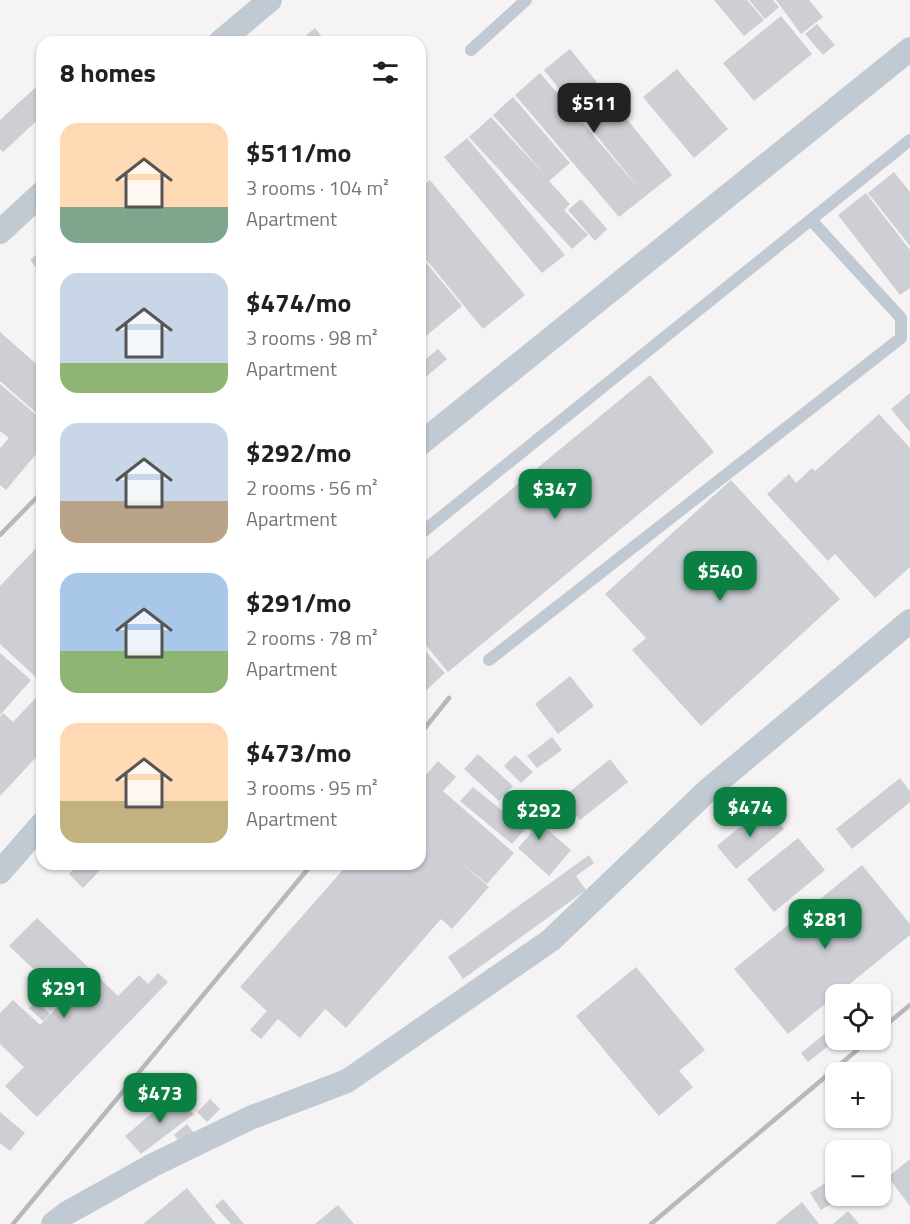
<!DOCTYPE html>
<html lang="en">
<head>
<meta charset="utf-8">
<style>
	:root { --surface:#fff; --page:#f6f6f6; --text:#202124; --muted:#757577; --accent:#0b8043 }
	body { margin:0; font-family:"Titillium Web",sans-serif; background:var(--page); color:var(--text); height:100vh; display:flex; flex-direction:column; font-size:22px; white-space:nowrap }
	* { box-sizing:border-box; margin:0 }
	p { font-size:20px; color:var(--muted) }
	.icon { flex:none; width:33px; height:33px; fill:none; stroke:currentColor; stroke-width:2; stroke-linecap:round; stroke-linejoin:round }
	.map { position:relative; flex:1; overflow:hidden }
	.details { position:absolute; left:36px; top:36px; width:390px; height:834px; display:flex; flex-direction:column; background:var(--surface); border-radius:18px; box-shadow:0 2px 4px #0004 }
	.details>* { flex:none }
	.fabs { position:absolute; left:825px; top:984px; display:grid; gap:12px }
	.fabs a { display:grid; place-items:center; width:66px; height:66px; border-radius:12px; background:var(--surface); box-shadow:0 2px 4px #0004; font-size:30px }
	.price { position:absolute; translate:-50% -51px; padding:0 14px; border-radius:12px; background:var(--accent); color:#fff; font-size:20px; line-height:39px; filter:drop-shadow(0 2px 3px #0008) }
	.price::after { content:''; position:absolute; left:50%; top:36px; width:18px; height:14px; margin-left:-9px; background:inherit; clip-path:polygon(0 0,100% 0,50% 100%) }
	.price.selected { background:#222; color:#fff }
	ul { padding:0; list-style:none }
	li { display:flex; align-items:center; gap:18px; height:150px; padding:0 24px }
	li span { display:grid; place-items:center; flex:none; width:168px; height:120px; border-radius:18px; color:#555 }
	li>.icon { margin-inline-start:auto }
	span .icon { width:72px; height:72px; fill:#fffc; stroke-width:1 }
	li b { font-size:26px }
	h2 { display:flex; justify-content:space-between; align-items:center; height:72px; padding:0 24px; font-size:26px }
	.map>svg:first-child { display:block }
	.building { fill:#cdcfd5 }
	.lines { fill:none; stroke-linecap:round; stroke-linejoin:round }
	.lane { stroke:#c1cad2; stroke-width:12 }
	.street { stroke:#c1cad2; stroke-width:24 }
	.rail { stroke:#b5b8bd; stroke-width:4.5 }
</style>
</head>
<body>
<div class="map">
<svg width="910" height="1224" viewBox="0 0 910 1224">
	<rect width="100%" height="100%" fill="#f5f3f3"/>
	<path class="building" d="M 714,0 L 747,0 L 764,20 L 744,36 Z
		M 749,0 L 773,0 L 779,7 L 765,19 Z
		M 776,0 L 809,0 L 823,17 L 801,34 Z
		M 781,16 L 812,54 L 754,101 L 723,63 Z
		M 817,24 L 835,45 L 823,55 L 805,34 Z
		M 315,28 L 326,42 L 298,42 Z
		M 570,49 L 672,175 L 619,217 L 515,95 L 540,73 L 641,191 L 544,70 Z
		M 677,69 L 728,129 L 694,158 L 643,97 Z
		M 37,86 L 42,91 L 42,116 L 3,152 L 0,149 L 0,120 Z
		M 513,97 L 570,163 L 549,181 L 570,204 L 564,210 L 588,235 L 572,249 L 469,137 L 491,117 L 546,176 L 493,115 Z
		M 467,138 L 565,255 L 542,273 L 444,157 Z
		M 894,172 L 910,192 L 910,246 L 868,193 Z
		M 430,180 L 525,295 L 483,329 L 420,252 L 420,188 Z
		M 866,193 L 910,250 L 910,288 L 900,295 L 838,215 Z
		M 581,199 L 607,229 L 595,241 L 568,210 Z
		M 42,250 L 42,275 L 30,260 Z
		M 420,255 L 462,306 L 420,341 Z
		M 0,332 L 42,369 L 42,418 L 0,381 Z
		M 438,349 L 447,359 L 420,382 L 420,364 Z
		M 650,375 L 714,452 L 448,672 L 420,638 L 420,565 Z
		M 0,384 L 42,420 L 42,447 L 6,490 L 0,485 L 0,448 L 9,438 L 0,431 Z
		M 910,393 L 910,432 L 891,409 Z
		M 879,414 L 910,448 L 910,567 L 875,598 L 835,554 L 828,561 L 767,494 L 789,474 L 796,483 L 812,468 L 815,471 Z
		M 731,480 L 840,599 L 701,726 L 632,650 L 646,638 L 605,594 Z
		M 42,542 L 42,683 L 0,644 L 0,586 Z
		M 420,645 L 445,673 L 420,696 Z
		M 0,653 L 31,680 L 0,715 Z
		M 570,676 L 594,706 L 558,734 L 535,704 Z
		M 42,691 L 42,751 L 0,796 L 0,717 L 3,713 L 13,722 Z
		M 552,737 L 562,750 L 537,768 L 527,756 Z
		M 478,754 L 513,786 L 499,801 L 464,769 Z
		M 515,755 L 533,772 L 521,783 L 504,766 Z
		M 610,759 L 628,782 L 580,820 L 562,798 Z
		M 438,761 L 456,777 L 443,791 L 514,853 L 487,884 L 460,862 L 489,887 L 452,929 L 441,919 L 346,1028 L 325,1009 L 300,1038 L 278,1019 L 261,1039 L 250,1030 L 267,1011 L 240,987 L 348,864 L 420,864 L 420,782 Z
		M 900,778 L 910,791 L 910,802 L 852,849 L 836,829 Z
		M 473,787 L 525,829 L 512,844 L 460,801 Z
		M 512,799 L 571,850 L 549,876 L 518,848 L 532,832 L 504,807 Z
		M 765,806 L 784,829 L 736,869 L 717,846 Z
		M 798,838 L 825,870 L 774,912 L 747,879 Z
		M 589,855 L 594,863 L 576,876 L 586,890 L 463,979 L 448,957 Z
		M 78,864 L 106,864 L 83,888 L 69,874 Z
		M 862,865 L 910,924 L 910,935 L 788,1034 L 734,969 Z
		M 37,918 L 118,996 L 139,975 L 148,984 L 158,973 L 168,982 L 37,1117 L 5,1086 L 24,1067 L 0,1044 L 0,1013 L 13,1000 L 40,1025 L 65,999 L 9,946 Z
		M 636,967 L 705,1050 L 679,1071 L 693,1087 L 659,1116 L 576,1016 Z
		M 36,1001 L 50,1014 L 43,1021 L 29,1008 Z
		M 833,1027 L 836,1030 L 836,1040 L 808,1062 L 801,1053 Z
		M 176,1093 L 194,1114 L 141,1154 L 125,1136 Z
		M 210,1099 L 220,1109 L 207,1122 L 197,1112 Z
		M 0,1112 L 25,1133 L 10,1151 L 0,1143 Z
		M 187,1124 L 194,1133 L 181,1144 L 174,1135 Z
		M 910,1159 L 910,1206 L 888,1177 Z
		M 833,1178 L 836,1196 L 844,1196 L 821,1210 L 810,1193 Z
		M 187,1188 L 216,1224 L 143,1224 Z
		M 223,1199 L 244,1224 L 231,1224 L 215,1206 Z
		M 802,1202 L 819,1224 L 775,1224 Z
		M 338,1205 L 354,1224 L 315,1224 Z
		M 848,1211 L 859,1224 L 833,1224 Z"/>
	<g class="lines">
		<path class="lane" d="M 471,50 L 526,0
			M 420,534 L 910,140
			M 489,660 L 901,338 L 901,318 L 811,220"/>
		<path class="street" d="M 220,42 L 270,0
			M 0,232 L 42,193
			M 420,444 L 910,49
			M 0,872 L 42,824
			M 53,1224 L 67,1213 L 153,1165 L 250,1118 L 347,1081 L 551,940 L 708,790 L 910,621"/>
		<path class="rail" d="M 0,535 L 42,492
			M 420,734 L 449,698
			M 880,1030 L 910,1005
			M 13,1224 L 312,864
			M 651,1224 L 869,1040"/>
	</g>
</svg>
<div class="fabs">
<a><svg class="icon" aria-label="locate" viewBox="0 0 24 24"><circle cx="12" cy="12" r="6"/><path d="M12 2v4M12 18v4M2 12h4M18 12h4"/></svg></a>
<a>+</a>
<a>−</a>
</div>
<b class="price selected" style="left:594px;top:134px">$511</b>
<b class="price" style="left:555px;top:520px">$347</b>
<b class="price" style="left:720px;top:602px">$540</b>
<b class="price" style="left:750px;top:838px">$474</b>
<b class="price" style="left:539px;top:841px">$292</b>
<b class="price" style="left:825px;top:950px">$281</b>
<b class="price" style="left:64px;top:1019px">$291</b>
<b class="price" style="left:160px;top:1124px">$473</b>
<section class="details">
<h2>8 homes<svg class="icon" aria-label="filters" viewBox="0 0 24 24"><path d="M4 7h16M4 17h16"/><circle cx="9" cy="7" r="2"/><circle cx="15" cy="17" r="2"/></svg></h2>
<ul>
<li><span style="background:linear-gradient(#ffd9b3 70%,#7fa58c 0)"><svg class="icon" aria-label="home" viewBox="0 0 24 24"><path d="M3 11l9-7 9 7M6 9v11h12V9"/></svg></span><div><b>$511/mo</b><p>3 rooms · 104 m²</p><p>Apartment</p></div></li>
<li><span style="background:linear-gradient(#c9d6e8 75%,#8fb573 0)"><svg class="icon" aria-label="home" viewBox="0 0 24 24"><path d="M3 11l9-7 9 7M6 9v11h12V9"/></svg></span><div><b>$474/mo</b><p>3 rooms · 98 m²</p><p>Apartment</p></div></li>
<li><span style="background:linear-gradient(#c9d6e8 65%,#b9a48a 0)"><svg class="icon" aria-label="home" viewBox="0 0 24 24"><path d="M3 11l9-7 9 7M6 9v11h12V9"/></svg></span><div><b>$292/mo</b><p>2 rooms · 56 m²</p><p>Apartment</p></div></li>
<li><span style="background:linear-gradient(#a9c7e8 65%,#8fb573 0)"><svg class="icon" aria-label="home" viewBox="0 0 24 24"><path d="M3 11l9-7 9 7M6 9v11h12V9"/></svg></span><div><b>$291/mo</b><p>2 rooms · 78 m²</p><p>Apartment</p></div></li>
<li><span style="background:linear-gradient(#ffd9b3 65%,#c2b280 0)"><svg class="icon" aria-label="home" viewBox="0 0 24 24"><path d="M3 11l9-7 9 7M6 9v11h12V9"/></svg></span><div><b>$473/mo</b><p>3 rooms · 95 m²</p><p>Apartment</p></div></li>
</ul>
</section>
</div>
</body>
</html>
